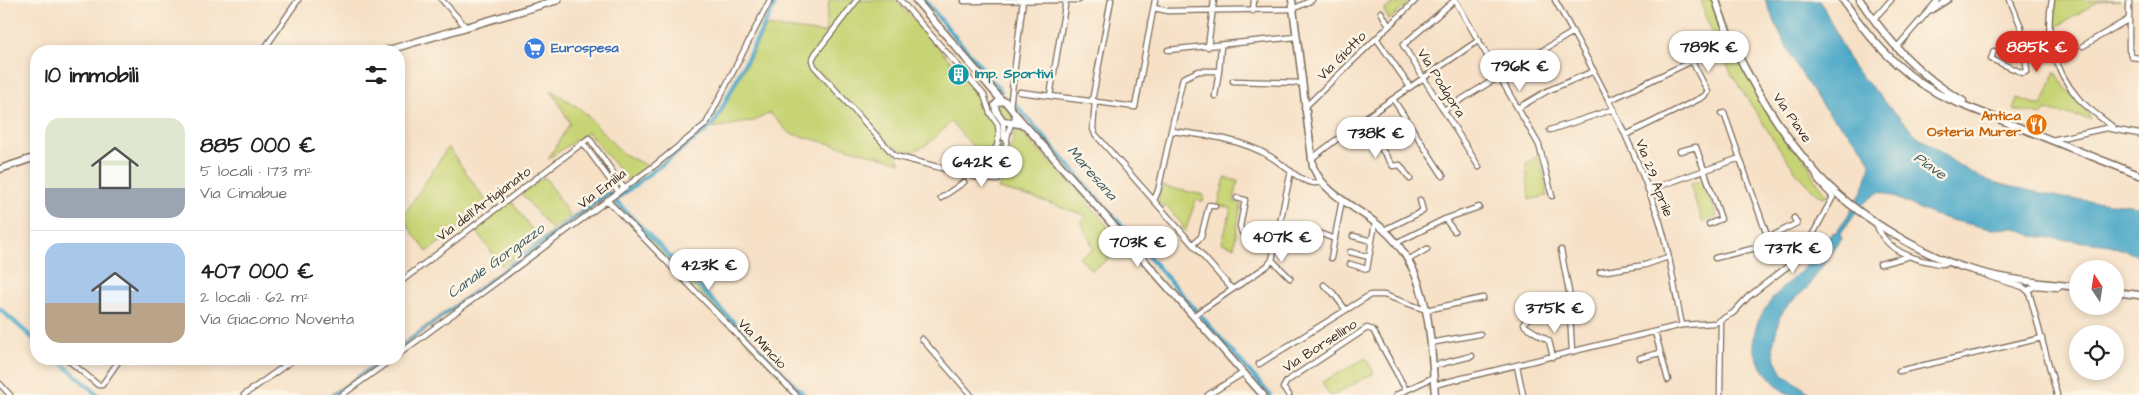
<!DOCTYPE html>
<html lang="it">
<head>
<meta charset="utf-8">
<style>
	:root { --surface:#fff; --page:#f2f2f2; --text:#222; --muted:#767676; --line:#e0e0e0; --accent:#d93025 }
	body { margin:0; font-family:"Architects Daughter",sans-serif; background:var(--page); color:var(--text); height:100vh; display:flex; flex-direction:column; font-size:19px; white-space:nowrap }
	* { box-sizing:border-box; margin:0 }
	p { font-size:16px; color:var(--muted) }
	.icon { flex:none; width:28px; height:28px; fill:none; stroke:currentColor; stroke-width:2; stroke-linecap:round; stroke-linejoin:round }
	.map { position:relative; flex:1; overflow:hidden }
	.sheet { position:absolute; left:30px; top:45px; width:375px; height:320px; display:flex; flex-direction:column; background:var(--surface); border-radius:20px; box-shadow:0 2px 8px #0003 }
	.sheet>* { flex:none }
	.needle { width:32px; rotate:348deg }
	.buttons { position:absolute; left:2069px; top:260px; display:grid; gap:10px }
	.buttons a { display:grid; place-items:center; width:55px; height:55px; border-radius:50%; background:var(--surface); box-shadow:0 2px 8px #0003; font-size:25px }
	.price { position:absolute; translate:-50% -42px; padding:0 11px; border-radius:18px; background:#fff; color:#222; font-size:16px; line-height:32px; filter:drop-shadow(0 1px 2px #0008) }
	.price::after { content:''; position:absolute; left:50%; top:30px; width:15px; height:11px; margin-left:-8px; background:inherit; clip-path:polygon(0 0,100% 0,50% 100%) }
	.price.current { background:var(--accent); color:#fff }
	ul { padding:0; list-style:none }
	li { display:flex; align-items:center; gap:15px; height:125px; padding:0 15px }
	li+li { border-top:1px solid var(--line) }
	li span { display:grid; place-items:center; flex:none; width:140px; height:100px; border-radius:15px; color:#555 }
	li>.icon { margin-inline-start:auto }
	span .icon { width:60px; height:60px; fill:#fffc; stroke-width:1 }
	li b { font-size:21px }
	h2 { display:flex; justify-content:space-between; align-items:center; height:60px; padding:0 15px; font-size:21px }
	.map>svg:first-child { display:block }
	.green { fill:#c7d475; stroke:#817f4a }
	.water { fill:#49a7c8; stroke:#426873 }
	.lines { fill:none; stroke-linecap:round; stroke-linejoin:round }
	.canal { stroke:#49a7c8; stroke-width:4.5 }
	.street-casing { stroke:#7c6a59; stroke-width:7 }
	.secondary-casing { stroke:#7c6a59; stroke-width:9 }
	.street { stroke:#fff; stroke-width:4.5 }
	.secondary { stroke:#fff; stroke-width:6 }
	.labels { text-anchor:middle; dominant-baseline:central; stroke-width:5; stroke-linejoin:round; paint-order:stroke }
	.shop-label { font-size:14px; font-weight:bold; fill:#366cbe; stroke:#fcf5e5; text-anchor:start }
	.street-label { font-size:14px; fill:#3b2a1e; stroke:#fcf5e5 }
	.culture-label { font-size:14px; font-weight:bold; fill:#0d838f; stroke:#fcf5e5; text-anchor:start }
	.food-label { font-size:14px; font-weight:bold; fill:#c56008; stroke:#fcf5e5; text-anchor:end }
	.water-label { font-size:15px; font-style:italic; fill:#415c62; stroke:#fcf5e5 }
</style>
</head>
<body>
<div class="map">
<svg width="2139" height="395" viewBox="0 0 2139 395">
	<rect width="100%" height="100%" fill="#fcf5e5"/>
	<filter id="ink" filterUnits="userSpaceOnUse"><feTurbulence type="fractalNoise" baseFrequency=".02" numOctaves="2"/><feDisplacementMap in="SourceGraphic" scale="10" xChannelSelector="R" yChannelSelector="G"/><feConvolveMatrix kernelMatrix="1 2 1 2 8 2 1 2 1" color-interpolation-filters="sRGB"/></filter>
	<filter id="wash" filterUnits="userSpaceOnUse"><feTurbulence type="fractalNoise" baseFrequency=".0096" numOctaves="4" result="noise"/><feDisplacementMap in="SourceGraphic" scale="20" xChannelSelector="R" yChannelSelector="G"/><feGaussianBlur stdDeviation="1.12" result="paint"/><feColorMatrix in="noise" values="0 0 0 0 0 0 0 0 0 0 0 0 0 0 0 0 0 1.4 0 .05"/><feComposite in="paint" operator="in"/></filter>
	<g filter="url(#wash)">
		<rect width="100%" height="100%" fill="#f6e0c6"/>
		<path class="green" d="M 829,0 L 896,0 L 959,71 L 956,74 L 958,77 L 962,75 C 977,90 1008,123 995,147 C 992,151 987,155 984,159 L 951,122 C 939,133 914,164 897,146 L 892,151 L 901,162 L 789,133 L 770,113 L 754,121 L 713,128 L 767,26 L 825,33 Z
			M 1407,0 L 1409,3 L 1389,20 L 1384,10 L 1396,2 L 1398,5 Z
			M 1701,0 L 1714,0 L 1733,51 L 1809,166 L 1813,177 L 1828,195 L 1823,197 L 1816,193 L 1795,171 L 1770,134 L 1732,75 L 1705,16 Z
			M 2056,0 L 2120,0 L 2099,1 L 2053,29 Z
			M 2055,71 L 2067,90 L 2088,112 L 2091,119 L 2045,110 L 2042,115 L 2013,109 L 2017,98 L 2042,106 Z
			M 551,90 L 582,110 L 623,154 L 648,166 L 628,181 L 588,132 L 548,159 L 570,123 Z
			M 1002,103 L 1013,116 L 1013,119 L 1007,122 L 999,111 L 998,106 Z
			M 1016,127 L 1070,183 L 1127,248 L 1091,270 L 1079,257 L 1094,249 L 1081,222 L 1087,216 L 1035,198 L 998,189 L 1004,175 Z
			M 1002,141 L 1000,172 L 993,179 L 984,175 L 983,168 L 998,151 Z
			M 448,147 L 489,205 L 427,252 L 402,218 Z
			M 1538,156 L 1544,175 L 1547,196 L 1529,200 L 1526,163 Z
			M 545,177 L 570,216 L 551,229 L 521,193 Z
			M 1225,178 L 1238,181 L 1234,202 L 1241,204 L 1234,247 L 1222,243 L 1231,208 L 1218,205 Z
			M 1704,179 L 1717,217 L 1702,222 L 1690,184 Z
			M 1161,186 L 1204,195 L 1203,201 L 1196,200 L 1185,232 L 1182,229 L 1183,226 L 1167,206 L 1164,208 L 1158,202 Z
			M 610,197 L 802,395 L 798,395 L 612,203 Z
			M 510,199 L 539,239 L 502,266 L 474,228 Z
			M 1366,358 L 1374,373 L 1334,395 L 1329,395 L 1322,382 Z"/>
		<path class="water" d="M 1765,0 L 1820,0 L 1852,66 L 1915,134 L 1957,164 L 1983,179 L 2013,187 L 2063,198 L 2139,206 L 2139,256 L 2110,245 L 2033,236 L 2014,228 L 1991,229 L 1955,221 L 1933,215 L 1881,191 C 1860,203 1854,216 1840,234 L 1842,239 L 1806,289 L 1788,305 L 1780,316 L 1773,345 L 1775,360 L 1783,374 L 1813,395 C 1783,395 1785,395 1766,373 C 1733,332 1774,294 1804,268 C 1814,258 1823,243 1833,232 L 1835,233 C 1851,212 1866,191 1870,163 C 1863,141 1832,121 1819,101 C 1797,70 1780,35 1765,0 Z
			M 611,191 L 611,193 L 399,350 L 399,346 L 605,193 Z
			M 381,359 L 386,359 L 335,395 L 330,395 Z"/>
		<g class="lines">
			<path class="canal" d="M 924,0 L 1001,91
				M 1014,103 L 1270,395
				M 610,195 L 804,395
				M 615,200 L 708,129 L 716,120 L 777,0
				M 478,292 L 566,226
				M 0,309 L 36,341
				M 57,359 L 98,395"/>
		</g>
	</g>
	<g filter="url(#ink)">
		<g class="lines">
			<defs>
				<path id="street" d="M 442,0 L 466,27
					M 857,0 L 815,54 L 812,60 L 814,66 L 895,156 L 984,179 L 982,167 L 997,146 L 999,136 L 998,125 L 990,113 L 984,95 L 900,0
					M 1455,0 L 1539,145 L 1552,196
					M 1455,0 L 1403,45 L 1479,167
					M 1555,0 C 1594,70 1632,140 1658,216 C 1670,251 1674,289 1682,325
					M 2052,0 C 2044,35 2055,71 2078,98 C 2088,109 2102,118 2114,128
					M 2129,0 L 2129,50 L 2132,57 L 2139,58
					M 964,1 L 1079,0
					M 1154,8 L 1168,11 L 1293,9 L 1312,0
					M 1932,10 L 1948,0
					M 1253,11 L 1254,0
					M 1381,12 L 1389,26
					M 1874,19 L 1891,0
					M 1376,38 L 1410,87
					M 1898,46 L 1938,0
					M 2083,46 L 2129,19
					M 1208,47 L 1214,0
					M 1168,50 L 1296,37
					M 263,51 L 298,0
					M 1994,51 L 1991,59 L 2023,73 L 2027,71 L 2021,27 L 2010,0
					M 1233,81 L 1302,83
					M 1020,92 L 1135,107 L 1155,0
					M 1050,96 L 1066,0
					M 1215,96 L 1219,71
					M 1393,99 L 1443,176
					M 1610,100 L 1692,61 L 1708,92 L 1703,97 L 1626,135
					M 1092,101 L 1111,0
					M 1095,101 L 1093,129 L 1095,134 L 1232,289
					M 1010,107 L 1023,0
					M 1304,108 L 1416,0
					M 1518,108 L 1547,91 L 1594,71
					M 1444,110 L 1573,32
					M 1362,120 L 1393,166 L 1400,165 L 1410,179
					M 1003,121 L 1004,138
					M 1550,130 L 1614,109
					M 1171,131 L 1183,78 L 1199,71 L 1219,71 L 1221,46
					M 2052,140 L 2106,128 L 2139,134
					M 583,143 L 618,191
					M 1680,151 L 1696,147 L 1721,219 L 1709,224
					M 1311,159 L 1362,120 L 1479,40
					M 984,179 L 997,180 C 1008,165 1003,141 1011,124
					M 1648,190 L 1740,158
					M 941,198 L 964,182
					M 1237,198 L 1245,200 L 1240,226 L 1242,233 L 1276,243
					M 607,200 L 796,395
					M 1154,200 L 1158,191 L 1171,131 C 1205,135 1242,139 1271,157 C 1285,165 1305,188 1321,182
					M 1445,219 L 1479,207
					M 1876,223 C 1884,248 1907,258 1931,262 C 1938,264 1943,265 1950,262
					M 1310,230 L 1335,239
					M 1384,230 L 1423,211 L 1420,200
					M 1353,236 L 1372,241
					M 1768,238 L 1797,223 L 1794,218
					M 1396,243 L 1445,219 L 1454,231
					M 1193,244 L 1201,237 L 1209,205 L 1215,206
					M 1561,250 L 1569,292 L 1572,352
					M 1350,252 L 1369,257
					M 1331,258 L 1342,200
					M 1715,258 L 1768,245 L 1769,241 L 1724,113 L 1721,114
					M 1272,260 L 1290,278
					M 1408,260 L 1427,249
					M 1350,264 L 1367,269 L 1375,223
					M 1880,264 L 1907,257
					M 1600,272 L 1645,265 L 1668,257
					M 1988,276 L 2023,287 L 2029,292 L 2057,395
					M 399,283 L 589,138 L 623,187
					M 1324,285 L 1333,293 L 1346,310
					M 2028,290 L 2036,286 L 2058,288
					M 1547,314 L 1528,318 L 1524,323 L 1525,326 L 1549,341 L 1553,357
					M 1193,316 L 1267,266 L 1272,260 L 1291,171
					M 1655,332 L 1668,380
					M 922,339 L 971,395
					M 1430,343 L 1480,334
					M 399,354 L 654,166 L 706,124 L 770,0
					M 1640,358 L 1660,353
					M 67,359 L 98,385 L 102,385 L 120,359
					M 1259,364 L 1370,295 L 1384,295 L 1426,310 L 1483,298
					M 1432,366 L 1472,356
					M 1517,366 L 1523,395
					M 1899,371 L 2042,338
					M 0,384 L 10,395
					M 1434,385 L 1682,325 L 1715,323 L 1733,313 L 1748,297 L 1801,256 L 1833,197 L 1818,181 L 1816,175
					M 244,395 L 294,359
					M 342,395 L 392,359
					M 1208,395 L 1243,373
					M 1289,395 L 1283,388 L 1287,381 L 1367,328 L 1373,330 L 1406,390
					M 1396,395 L 1434,377
					M 1720,395 L 1721,321"/>
				<path id="secondary" d="M 916,0 L 1002,101
					M 1292,0 L 1313,167 C 1326,197 1360,208 1383,229 C 1431,271 1430,337 1435,395
					M 1716,0 C 1733,57 1779,132 1819,176 C 1853,213 1921,255 1969,269 C 2004,280 2042,283 2078,287
					M 1843,0 C 1871,42 1906,81 1953,101 L 2139,175
					M 1860,0 C 1886,39 1922,79 1963,101
					M 385,51 L 558,0
					M 1016,115 L 1263,395
					M 1015,122 L 1016,115 L 1005,101 L 998,102 L 995,105 L 996,111 L 1003,121 L 1024,125
					M 0,169 L 36,157
					M 2115,292 L 2139,295"/>
			</defs>
			<use href="#street" class="street-casing"/>
			<use href="#secondary" class="secondary-casing"/>
			<use href="#street" class="street"/>
			<use href="#secondary" class="secondary"/>
		</g>
	</g>
	<defs>
		<symbol id="supermarket-disc" viewBox="-11 -11 22 22"><circle r="9.5" fill="#3f7fe0" stroke="#fcf5e5"/><path d="M-6-5.5h2.5l.6 2H6L4.5 2H-2.5L-4.4-4H-6ZM-1.5 3.2a1.3 1.3 0 1 0 .1 0ZM3 3.2a1.3 1.3 0 1 0 .1 0Z" fill="#fff"/></symbol>
		<symbol id="building-disc" viewBox="-11 -11 22 22"><circle r="9.5" fill="#0f9aa8" stroke="#fcf5e5"/><path d="M-4-6H4V6H1V3H-1V6H-4ZM-2.5-4.3h1.7v1.8h-1.7ZM.8-4.3h1.7v1.8H.8ZM-2.5-1h1.7V.8h-1.7ZM.8-1h1.7V.8H.8Z" fill="#fff"/></symbol>
		<symbol id="restaurant-disc" viewBox="-11 -11 22 22"><circle r="9.5" fill="#e8710a" stroke="#fcf5e5"/><path d="M-5-6h1v4h1v-4h1v4h1v-4h1v5L-1.5 .5V6h-2V.5L-5-1ZM5-6V6H3V1.5H1.5Q1.5-4 5-6Z" fill="#fff"/></symbol>
	</defs>
	<g fill-rule="evenodd">
		<use href="#supermarket-disc" x="522" y="36" width="25" height="25"/>
		<use href="#building-disc" x="946" y="62" width="25" height="25"/>
		<use href="#restaurant-disc" x="2024" y="112" width="25" height="25"/>
	</g>
	<g class="labels">
		<g class="shop-label">
			<text x="551" y="48">Eurospesa</text>
		</g>
		<g class="street-label">
			<text transform="translate(1342 56) rotate(-45)">Via Giotto</text>
			<text transform="translate(1441 83) rotate(58)">Via Podgora</text>
			<text transform="translate(1792 118) rotate(55)">Via Piave</text>
			<text transform="translate(1654 178) rotate(69)">Via 29 Aprile</text>
			<text transform="translate(602 189) rotate(-37)">Via Emilia</text>
			<text transform="translate(484 204) rotate(-37)">Via dell'Artigianato</text>
			<text transform="translate(762 344) rotate(46)">Via Mincio</text>
			<text transform="translate(1320 346) rotate(-33)">Via Borsellino</text>
		</g>
		<g class="culture-label">
			<text x="975" y="74">Imp. Sportivi</text>
		</g>
		<g class="food-label">
			<text x="2021" y="116">Antica<tspan x="2021" dy="16">Osteria Murer</tspan></text>
		</g>
		<g class="water-label">
			<text transform="translate(1930 166) rotate(35)">Piave</text>
			<text transform="translate(1092 173) rotate(49)">Maresana</text>
			<text transform="translate(496 261) rotate(-36)">Canale Gorgazzo</text>
		</g>
	</g>
</svg>
<div class="buttons">
<a><svg class="needle" viewBox="-14 -14 28 28"><path d="M0-13l5 13h-10z" fill="#e53935"/><path d="M0 13l5-13h-10z" fill="#767676"/></svg></a>
<a><svg class="icon" aria-label="locate" viewBox="0 0 24 24"><circle cx="12" cy="12" r="6"/><path d="M12 2v4M12 18v4M2 12h4M18 12h4"/></svg></a>
</div>
<b class="price" style="left:1709px;top:73px">789K €</b>
<b class="price current" style="left:2037px;top:73px">885K €</b>
<b class="price" style="left:1520px;top:92px">796K €</b>
<b class="price" style="left:1376px;top:159px">738K €</b>
<b class="price" style="left:982px;top:188px">642K €</b>
<b class="price" style="left:1282px;top:263px">407K €</b>
<b class="price" style="left:1138px;top:268px">703K €</b>
<b class="price" style="left:1793px;top:274px">737K €</b>
<b class="price" style="left:709px;top:291px">423K €</b>
<b class="price" style="left:1555px;top:334px">375K €</b>
<section class="sheet">
<h2>10 immobili<svg class="icon" aria-label="filters" viewBox="0 0 24 24"><path d="M4 7h16M4 17h16"/><circle cx="9" cy="7" r="2"/><circle cx="15" cy="17" r="2"/></svg></h2>
<ul>
<li><span style="background:linear-gradient(#dfe7d0 70%,#9aa5b1 0)"><svg class="icon" aria-label="home" viewBox="0 0 24 24"><path d="M3 11l9-7 9 7M6 9v11h12V9"/></svg></span><div><b>885 000 €</b><p>5 locali · 173 m²</p><p>Via Cimabue</p></div></li>
<li><span style="background:linear-gradient(#a9c7e8 60%,#b9a48a 0)"><svg class="icon" aria-label="home" viewBox="0 0 24 24"><path d="M3 11l9-7 9 7M6 9v11h12V9"/></svg></span><div><b>407 000 €</b><p>2 locali · 62 m²</p><p>Via Giacomo Noventa</p></div></li>
</ul>
</section>
</div>
</body>
</html>
